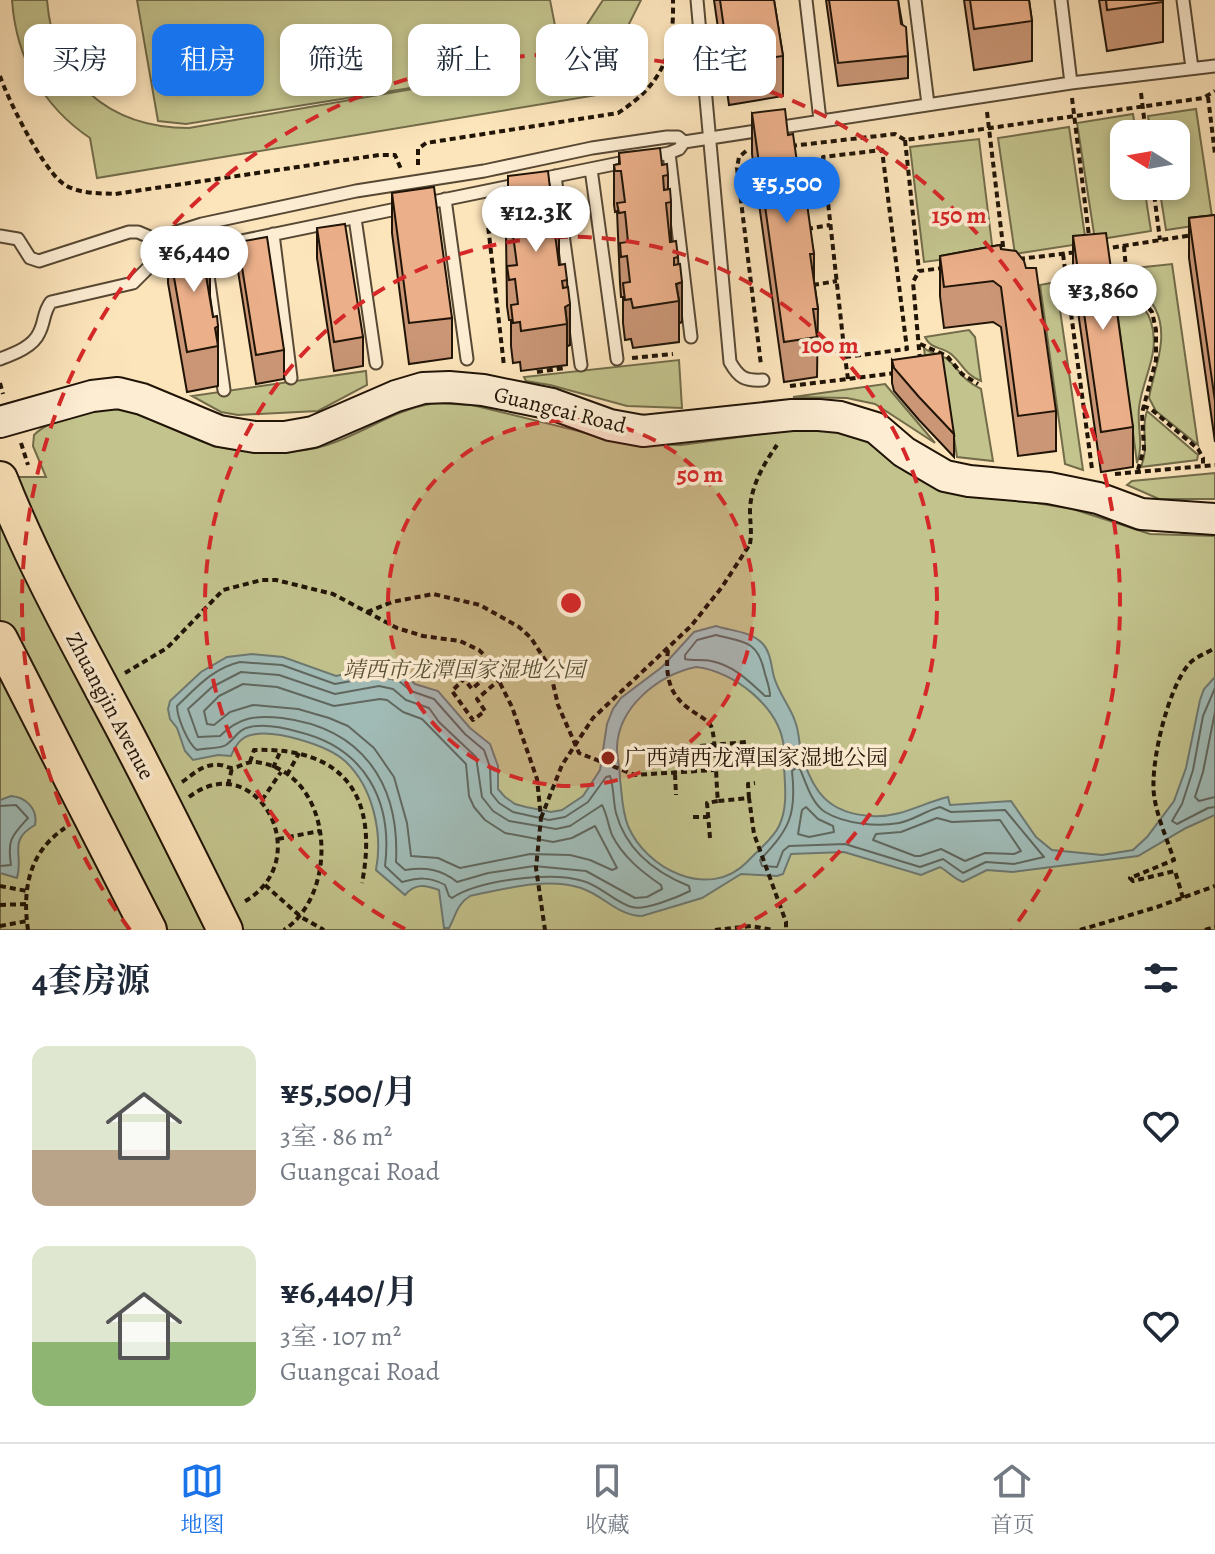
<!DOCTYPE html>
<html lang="zh">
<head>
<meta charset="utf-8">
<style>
	:root { --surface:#fff; --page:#f2f2f3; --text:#1f2937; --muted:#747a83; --line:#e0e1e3; --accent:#1a73e8 }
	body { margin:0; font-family:Alegreya,"Noto Serif SC",serif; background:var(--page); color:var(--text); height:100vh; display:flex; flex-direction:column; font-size:30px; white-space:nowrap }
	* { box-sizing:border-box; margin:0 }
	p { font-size:26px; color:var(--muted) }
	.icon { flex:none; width:44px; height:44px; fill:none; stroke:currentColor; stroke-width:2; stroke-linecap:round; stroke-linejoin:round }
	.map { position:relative; height:930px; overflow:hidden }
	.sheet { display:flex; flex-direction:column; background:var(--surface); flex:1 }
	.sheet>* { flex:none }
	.top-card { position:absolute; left:24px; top:24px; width:800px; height:72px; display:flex; gap:16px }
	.needle { width:52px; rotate:281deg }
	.fabs { position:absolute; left:1110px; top:120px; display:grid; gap:16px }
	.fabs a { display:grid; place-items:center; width:80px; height:80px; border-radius:16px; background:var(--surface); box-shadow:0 4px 12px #0003; font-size:40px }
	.price { position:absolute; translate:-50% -68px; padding:0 18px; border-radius:28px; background:#fff; color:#222; font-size:26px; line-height:52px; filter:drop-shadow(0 2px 4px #0008) }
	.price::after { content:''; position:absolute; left:50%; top:48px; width:24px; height:18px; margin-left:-12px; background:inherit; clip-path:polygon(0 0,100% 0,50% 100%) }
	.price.selected { background:var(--accent); color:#fff }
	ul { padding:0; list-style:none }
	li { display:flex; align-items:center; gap:24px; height:200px; padding:0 32px }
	li span { display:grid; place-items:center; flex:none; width:224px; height:160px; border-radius:16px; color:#555 }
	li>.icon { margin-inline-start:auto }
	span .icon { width:96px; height:96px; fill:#fffc; stroke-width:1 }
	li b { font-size:34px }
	h2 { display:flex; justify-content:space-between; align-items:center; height:96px; padding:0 32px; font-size:34px }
	.chip { padding:0 28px; border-radius:16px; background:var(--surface); box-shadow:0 4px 12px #0003; font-size:28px; line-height:72px }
	.chip.selected { background:var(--accent); color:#fff }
	.tab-bar { display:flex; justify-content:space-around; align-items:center; height:112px; border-top:2px solid var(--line); background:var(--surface); font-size:22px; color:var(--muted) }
	.tab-bar a { display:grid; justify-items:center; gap:4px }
	.tab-bar .selected { color:var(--accent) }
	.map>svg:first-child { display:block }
	.green { fill:#c3c38d; stroke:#726c4a; stroke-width:2 }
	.water { fill:#a1bdb9; stroke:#6d7972; stroke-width:2; fill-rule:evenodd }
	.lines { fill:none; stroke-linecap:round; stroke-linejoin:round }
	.shore { stroke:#606860; stroke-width:2 }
	.lane-casing { stroke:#574834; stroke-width:15 }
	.secondary-casing { stroke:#201407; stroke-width:34 }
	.primary-casing { stroke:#201407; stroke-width:38 }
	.path { stroke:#201407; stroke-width:4; stroke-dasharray:6 4; stroke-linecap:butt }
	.lane { stroke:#fdedd3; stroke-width:11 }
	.secondary { stroke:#fdedd3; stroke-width:30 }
	.primary { stroke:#fce4bb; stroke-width:34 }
	.path-bridge { stroke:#201407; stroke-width:4; stroke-dasharray:6 4; stroke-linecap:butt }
	.wall { fill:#ca9676; stroke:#201407; stroke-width:2 }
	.shaded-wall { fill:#a47a60; stroke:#201407; stroke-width:2 }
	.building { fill:#ebaf89; stroke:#201407; stroke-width:2 }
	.ring { fill:none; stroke:#d62828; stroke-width:4; stroke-dasharray:14 10 }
	.poi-dot { fill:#8f2418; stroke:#fdedd3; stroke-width:3 }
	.labels { text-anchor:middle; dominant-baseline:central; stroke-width:7; stroke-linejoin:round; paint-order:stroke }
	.street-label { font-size:22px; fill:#201407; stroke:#fdedd3 }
	.park-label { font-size:22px; font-style:italic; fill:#595136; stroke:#fdedd3 }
	.poi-label { font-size:22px; fill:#201407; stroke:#fdedd3; text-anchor:start }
	.centre { fill:#d62828; stroke:#fdedd3; stroke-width:4 }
	.ring-label { font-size:24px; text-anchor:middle; font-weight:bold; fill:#d62828; stroke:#fdedd3; stroke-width:7; stroke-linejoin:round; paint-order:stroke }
</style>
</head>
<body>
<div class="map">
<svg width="1215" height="930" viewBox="0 0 1215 930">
	<rect width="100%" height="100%" fill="#fce4bb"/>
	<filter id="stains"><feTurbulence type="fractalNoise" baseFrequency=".0025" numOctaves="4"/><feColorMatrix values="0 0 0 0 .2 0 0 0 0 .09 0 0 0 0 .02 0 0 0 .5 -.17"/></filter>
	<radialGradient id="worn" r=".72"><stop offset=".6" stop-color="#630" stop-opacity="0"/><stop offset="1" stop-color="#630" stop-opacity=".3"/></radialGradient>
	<path class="green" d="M 12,0 L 47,0 C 53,80 109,128 189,128 L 516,71 L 186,124 L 158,121 L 137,0 L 550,0 L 560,51 L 584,29 L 603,0 L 641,0 L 622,38 L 609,54 L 615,92 L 97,178 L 90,138 C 42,106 16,57 12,0 Z
		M 106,26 L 113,87 L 71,48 L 79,37 Z
		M 1196,109 L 1213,223 L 1166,230 L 1159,186 L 1176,186 L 1176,134 L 1151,134 L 1148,116 Z
		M 1133,114 L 1136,134 L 1124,134 L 1124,186 L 1144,186 L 1151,231 L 1095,240 L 1077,123 Z
		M 1069,127 L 1086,243 L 1015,254 L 998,138 Z
		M 979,139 L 993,253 L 924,262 L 910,147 Z
		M 1172,264 L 1198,445 L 1156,411 L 1149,398 C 1154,369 1170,337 1155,308 C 1147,293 1131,291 1132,271 L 1135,268 Z
		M 1118,270 C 1123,294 1145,301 1151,322 C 1161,353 1142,379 1139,408 C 1137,427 1144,445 1137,463 L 1112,271 Z
		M 1056,282 L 1083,470 L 1065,464 L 1040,285 Z
		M 969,330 L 975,337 L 981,381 C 965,375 963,364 951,354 C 941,346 931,350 925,337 Z
		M 924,348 C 931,354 940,354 947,359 C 962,371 959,378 981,389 L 993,461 L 957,457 L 944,372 L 927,374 Z
		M 679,360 L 682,408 L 627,406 L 550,385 L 526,381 L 524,377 Z
		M 366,371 L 367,385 L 318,411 L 238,415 L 221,412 L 192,396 Z
		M 885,384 L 935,443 L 875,404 L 847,398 L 793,397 Z
		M 435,403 L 472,405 L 631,444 L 681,445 L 805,428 L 835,429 L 864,439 L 906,472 L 937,487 L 1073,509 L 1150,534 L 1215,536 L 1215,930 L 0,930 L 0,481 L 19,477 L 46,477 L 33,446 L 34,435 C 45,424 58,421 72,417 C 82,415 92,410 102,409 C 144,406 187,443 230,449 C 258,453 300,454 327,445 C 367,432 392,410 435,403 Z
		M 1147,411 L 1198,455 L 1197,460 L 1141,467 C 1150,445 1140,431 1147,411 Z
		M 1215,473 L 1215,499 L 1159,499 L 1127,485 L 1132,481 Z"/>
	<path class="water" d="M 716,626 C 731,631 750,631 762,643 C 771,652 771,666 774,677 C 779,694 790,706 795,721 C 799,731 799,742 801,752 C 812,791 828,814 872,816 C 900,818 922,803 948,797 L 950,805 L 1011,801 L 1036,837 L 1052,850 L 1102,855 L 1133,850 L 1147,837 L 1174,801 L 1186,768 L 1200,700 L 1204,689 L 1215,677 L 1215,815 L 1186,828 L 1138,856 L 1013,872 L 987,870 L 963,882 C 953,878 949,872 940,867 L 921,875 L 844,852 L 791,854 L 783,874 L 777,876 L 741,874 L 702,898 L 642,916 C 618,916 603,895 581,888 C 545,877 505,889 470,896 C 457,904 456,915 449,928 L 444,928 L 439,890 C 425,885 415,883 405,895 L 376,870 C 383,833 373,787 345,761 C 327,745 275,729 251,735 C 241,737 234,747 231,756 L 218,755 L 193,760 L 185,751 L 177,728 L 170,719 L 168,709 L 170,701 L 201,672 L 227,657 L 252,654 L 283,657 L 336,676 L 377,667 L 404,674 L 415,684 L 438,691 L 470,728 L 490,744 L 498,766 L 498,789 L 505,797 L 515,804 L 526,807 L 551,812 L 562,810 L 583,796 L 600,770 L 607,724 L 613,709 L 621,698 L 662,667 L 694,632 ZM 696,667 C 734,671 780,707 784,748 C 784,754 783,760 784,766 C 785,787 788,807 779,826 C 773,839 757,851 747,862 C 709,901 646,869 628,826 C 622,811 622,795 620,779 C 620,768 617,758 617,748 C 618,707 658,675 696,667 Z
		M 11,796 C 26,797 38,809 35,825 C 7,841 24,854 17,878 L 0,873 L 0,800 Z"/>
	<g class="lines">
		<path class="shore" d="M 716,635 C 743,642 757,640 764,670 C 766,679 770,687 770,696 L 765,696 C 749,681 733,665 711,661 C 702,659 693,661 685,659 L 685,655 L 697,640 Z
			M 240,662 L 282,665 L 335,684 L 379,676 L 399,681 L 411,691 L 434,699 L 465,734 L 484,750 L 490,767 L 491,793 L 499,803 L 513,812 L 549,820 L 565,817 L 588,802 L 606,777 L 610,776 C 614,787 613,801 616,813 C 626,850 654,872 689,886 L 690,891 C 678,897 644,911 632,907 C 616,903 601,886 583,881 C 552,871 479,880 452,898 L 449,896 L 445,885 C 429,876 418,878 402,882 L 385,866 C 393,801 365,748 299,732 C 285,728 264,724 250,727 C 238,729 235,739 226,745 C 220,749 205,748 197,750 C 188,744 177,717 177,706 C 196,688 213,668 240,662 Z
			M 241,672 L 279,675 L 335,694 L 379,686 L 393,689 L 406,700 L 429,708 L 439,722 L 476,757 L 482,797 L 493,811 L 509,821 L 556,829 L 570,826 L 602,805 C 607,814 608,825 612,835 C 623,857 642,872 661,885 L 662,889 L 647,897 L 635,898 L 586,871 L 534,866 L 488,873 L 457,882 C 441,869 426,867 405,870 L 396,862 C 400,783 362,728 282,718 C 256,715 239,717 220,736 L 198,737 L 188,709 L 212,687 Z
			M 243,684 L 277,687 L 334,706 L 380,699 L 387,700 L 403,712 L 422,719 L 466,764 L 469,796 L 474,807 L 485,820 L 505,833 L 553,842 L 572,838 L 595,826 L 617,868 L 612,870 L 590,860 L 570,855 L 530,854 L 460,868 L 438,858 L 411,856 L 407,823 L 394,777 L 374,748 L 348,726 L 329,718 L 298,709 L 253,705 L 230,712 L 214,725 L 207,724 L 204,711 L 219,696 Z
			M 1215,688 L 1203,716 L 1193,770 L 1182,804 L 1172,821 L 1177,824 L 1208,808 L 1215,807
			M 1215,712 L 1203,772 L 1195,797 L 1199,801 L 1215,797
			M 796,768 L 800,769 C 806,783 812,804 825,812 C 845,824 877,827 899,823 C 914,820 925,811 940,807 L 951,812 L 1005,810 L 1044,857 L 1014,864 L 986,862 L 963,873 L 943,859 L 920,867 L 845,844 L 789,846 L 783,851 L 777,867 L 762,866 L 760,860 C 789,829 797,816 792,771 Z
			M 0,806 L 16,805 L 28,818 C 12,836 7,839 11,865 L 0,866
			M 806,807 L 818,819 L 833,826 L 834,832 L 809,837 L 798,834 L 802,810 Z
			M 937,818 L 952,822 L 1000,820 L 1021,851 L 1014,854 L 985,853 L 965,861 L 941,849 L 920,856 L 915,856 L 873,840 L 876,834 L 901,832 Z"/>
		<defs>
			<path id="lane" d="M 697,0 L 730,362 C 739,378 745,381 763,380
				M 806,0 L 820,120
				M 915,0 L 928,104
				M 1061,0 L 1071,83
				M 1183,0 L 1192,68
				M 684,142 L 1071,83 L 1215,66
				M 669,153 L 691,337
				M 591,169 L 617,359
				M 555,176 L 581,365
				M 445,199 L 467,359
				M 423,204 L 520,184
				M 355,218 L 376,363
				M 273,234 L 291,378
				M 0,236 L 18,239 L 30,258 L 39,261 L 129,232 L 138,232 L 152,238 L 164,236 L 202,224 L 356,191 L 484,171 L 592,148 L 667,137 L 678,137 L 684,142 L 679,149 L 669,153 L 536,180
				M 204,247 L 224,390
				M 0,359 C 13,354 33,347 39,333 C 45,322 43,312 51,302 L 133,283 L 155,261 L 164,257 L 406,207"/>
			<path id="secondary" d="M 0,422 L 92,396 L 118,393 L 142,399 L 219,431 L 255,437 L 285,437 L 313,432 L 396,396 L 423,388 L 449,387 L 483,390 L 552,404 L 610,425 L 643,431 L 792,415 L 819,415 L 840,417 L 876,428 L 904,452 L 945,476 L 969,481 L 1049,488 L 1098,498 L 1141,514 L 1215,519"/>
			<path id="primary" d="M 0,479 C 34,565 78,643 121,724 C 157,792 191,861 225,930
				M 0,639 L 149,930"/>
		</defs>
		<use href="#lane" class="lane-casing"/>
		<use href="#secondary" class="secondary-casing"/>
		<use href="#primary" class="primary-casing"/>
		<path class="path" d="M 0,76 C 9,102 40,163 60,181 C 74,194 97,193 115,194 L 379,155 L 395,155 L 401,169
			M 1141,93 L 1146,134
			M 1208,97 L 1215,154
			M 1072,98 L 1089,236
			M 987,112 L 1004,254
			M 905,140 L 919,271
			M 791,146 L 895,134 L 905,140 L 1203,98 L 1215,91
			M 746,151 L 739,157 L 737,168 L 761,365
			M 418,165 L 418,149 L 426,143 L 618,113 C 664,83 674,53 673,0
			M 1153,186 L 1160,240
			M 486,208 L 504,366
			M 807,229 L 830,225
			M 1124,246 L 1127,281 L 1152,312 L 1156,330 L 1156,360 L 1142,413 L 1144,449 L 1137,473
			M 1103,249 L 1193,235
			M 1063,254 L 1092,469
			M 1019,259 L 1078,252
			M 813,285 L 837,281
			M 920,344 L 947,356 L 962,374 L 978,384
			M 845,357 L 907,349 L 882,150 L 823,157 L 845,357 L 848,379
			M 632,358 L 673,354
			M 920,360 L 913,282 L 919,271 L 943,268
			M 537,372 L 564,368
			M 0,383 L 3,394
			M 790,386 L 896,373
			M 1143,406 L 1151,409 L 1198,449 L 1203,458 L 1203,466
			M 21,443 L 28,465
			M 1115,474 L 1215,465
			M 750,544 C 752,532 750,523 750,511 C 750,488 764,463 777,445
			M 367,612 L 392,602 L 433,594 L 480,605 L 519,627 L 531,638 L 549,666 L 558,705 L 579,753 L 635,775 L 714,770
			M 668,650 C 665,675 669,696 691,710 C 697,715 707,719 711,726 C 716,736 716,786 718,801 L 749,798 L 754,834 L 786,922 L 786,930
			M 494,670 L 472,689 L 464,679 L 452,691 L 473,720 L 485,711 L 477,699 L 499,680
			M 125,673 L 167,648 L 223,590 L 262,580 L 276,580 L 333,594 L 397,628 L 423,636 L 460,641 L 479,650 L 488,659 L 512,707 L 537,779 L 541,818 L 536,868 L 545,930
			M 700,746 L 746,742
			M 250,762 L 254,750 C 344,747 379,796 362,883
			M 273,768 L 280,752
			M 675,774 L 676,795
			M 287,775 L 299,753
			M 182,782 C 194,774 203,763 220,765 C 224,765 228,768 232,768 C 241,767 246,761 256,762 C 334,772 341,892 284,930
			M 228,785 L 232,768
			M 189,797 C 256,745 320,861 242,903
			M 749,798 L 748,784 L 755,783
			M 262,800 L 281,772
			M 693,817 L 708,817
			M 710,838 L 707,803 L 718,801
			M 278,839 L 320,831
			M 265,885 L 301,917 L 324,930
			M 0,886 L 27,891
			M 1183,898 L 1175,871 L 1133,881 L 1130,878 L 1174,860 C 1167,839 1157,817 1154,795 C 1150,763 1168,688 1189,664 C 1195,657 1207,653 1215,648
			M 0,905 L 26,904
			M 0,926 L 27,921
			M 28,930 C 22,889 29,852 65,828
			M 715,930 L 751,926 L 773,930
			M 1080,930 L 1157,907 L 1215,886
			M 1205,930 L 1215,927"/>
		<use href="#lane" class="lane"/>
		<use href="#secondary" class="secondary"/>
		<use href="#primary" class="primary"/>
		<path class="path-bridge" d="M 541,818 L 562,765 L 593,718 L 691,626 L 722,587 L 750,544"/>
	</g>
	<path class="wall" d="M 714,0 L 774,0 L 783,56 L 783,96 L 729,105 Z
		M 826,0 L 898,0 L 908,56 L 908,78 L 838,86 Z
		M 964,0 L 1029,0 L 1032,21 L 1032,61 L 974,70 Z
		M 1099,0 L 1163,0 L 1163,42 L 1107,51 Z
		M 752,113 L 788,135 L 799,176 L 814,254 L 814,281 L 818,309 L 817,377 L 784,382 L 752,154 Z
		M 619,153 L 662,165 L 668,175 L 668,190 L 671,202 L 671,242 L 678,257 L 682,322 L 679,323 L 679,342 L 633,348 L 631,339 L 625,340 L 623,323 L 623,297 L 621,297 L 620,283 L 617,211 L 615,212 L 614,205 L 614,165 L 619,164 Z
		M 508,176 L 550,188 L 556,198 L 556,212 L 559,225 L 559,265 L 567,280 L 570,345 L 567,346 L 567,365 L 521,371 L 520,362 L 513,363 L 511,346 L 511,320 L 509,320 L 507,306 L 506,234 L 503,235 L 502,228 L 502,188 L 508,187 Z
		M 392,193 L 452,318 L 452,358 L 409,364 L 392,233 Z
		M 1215,215 L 1215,442 L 1189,258 L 1189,218 Z
		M 317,228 L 363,337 L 363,366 L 334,371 L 317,258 Z
		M 1073,236 L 1133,427 L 1133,467 L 1101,472 L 1073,277 Z
		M 238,242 L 284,350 L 284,379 L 256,384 L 238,271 Z
		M 168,243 L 210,296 L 213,317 L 218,326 L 218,386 L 187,392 L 168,283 Z
		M 1000,245 L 1056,411 L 1056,451 L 1018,456 L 1001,327 L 993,322 L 944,328 L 940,296 L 940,256 Z
		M 892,360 L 954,434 L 954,457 L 919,420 L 894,391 L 892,383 Z"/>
	<path class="shaded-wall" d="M 210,269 L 210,310 L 205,270 Z
		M 682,282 L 682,322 L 679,323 L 679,301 L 676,284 Z
		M 570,304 L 570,345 L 567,346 L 567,324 L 565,307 Z
		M 218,326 L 218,367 L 218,346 L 215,328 Z"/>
	<path class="building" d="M 720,0 L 774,0 L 783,56 L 729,64 Z
		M 829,0 L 898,0 L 901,24 L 906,27 L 908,56 L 838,63 Z
		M 970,0 L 1029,0 L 1032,21 L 974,29 Z
		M 1106,0 L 1163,0 L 1163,2 L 1107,10 Z
		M 785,109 L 788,135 L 793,134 L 799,176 L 803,175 L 814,254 L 810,254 L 818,309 L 813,309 L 817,337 L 784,342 L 752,113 Z
		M 660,148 L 662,165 L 667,164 L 668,175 L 663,176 L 664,190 L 670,189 L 671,202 L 666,203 L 670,242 L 676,241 L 678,257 L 674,258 L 674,265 L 680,264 L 682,282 L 676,284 L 679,301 L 633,308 L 631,299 L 625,300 L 623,283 L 630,282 L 627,256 L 621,257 L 620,243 L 628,242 L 625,212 L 619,213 L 617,203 L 625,202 L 621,171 L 615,171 L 614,165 L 620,164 L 619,153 Z
		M 548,171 L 550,188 L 555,187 L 556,198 L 551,199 L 553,213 L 558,212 L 559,225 L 554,226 L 559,265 L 565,264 L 567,280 L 562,281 L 563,288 L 568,287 L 570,304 L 565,307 L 567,324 L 521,331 L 520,322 L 513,323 L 511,305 L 518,304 L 515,279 L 509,280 L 507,266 L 517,265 L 513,235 L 507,236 L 506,225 L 513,225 L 509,194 L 503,194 L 502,188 L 508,187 L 508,176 Z
		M 434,187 L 452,318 L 409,323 L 392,193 Z
		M 1215,215 L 1215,401 L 1189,218 Z
		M 345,224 L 363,337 L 334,342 L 317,228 Z
		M 1106,233 L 1133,427 L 1101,432 L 1073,236 Z
		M 200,237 L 204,260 L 208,259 L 210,269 L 205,270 L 213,317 L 217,316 L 218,326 L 215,328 L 218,346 L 187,352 L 168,243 Z
		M 267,237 L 284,350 L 256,355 L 238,242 Z
		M 1000,245 L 1001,249 L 1016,251 L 1024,261 L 1026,268 L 1036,268 L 1056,411 L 1018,416 L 1001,287 L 993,281 L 944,287 L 940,256 Z
		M 942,353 L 954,434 L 919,397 L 894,368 L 892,360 Z"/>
	<circle cx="571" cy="603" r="183" fill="#d62828" fill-opacity=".12"/>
	<g class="ring">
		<circle cx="571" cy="603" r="183"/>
		<path d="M405 929A366 366 0 1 1 737 929"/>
		<path d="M130 930A549 549 0 1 1 1012 930"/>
	</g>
	<circle class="poi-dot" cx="608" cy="758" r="8"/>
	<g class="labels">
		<g class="street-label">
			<text transform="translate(560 410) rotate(14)">Guangcai Road</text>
			<text transform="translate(110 706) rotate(62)">Zhuangjin Avenue</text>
		</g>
		<g class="park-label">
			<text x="464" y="670">靖西市龙潭国家湿地公园</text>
		</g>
		<g class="poi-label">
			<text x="624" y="758">广西靖西龙潭国家湿地公园</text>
		</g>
	</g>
	<circle cx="571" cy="603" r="12" class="centre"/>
	<g class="ring-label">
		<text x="959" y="223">150 m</text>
		<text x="830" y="353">100 m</text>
		<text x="700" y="482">50 m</text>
	</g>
	<rect width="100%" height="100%" filter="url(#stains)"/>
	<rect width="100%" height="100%" fill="url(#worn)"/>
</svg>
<div class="fabs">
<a><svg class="needle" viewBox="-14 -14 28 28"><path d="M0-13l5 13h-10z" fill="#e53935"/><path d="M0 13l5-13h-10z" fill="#747a83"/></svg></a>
</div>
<b class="price selected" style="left:787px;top:225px">¥5,500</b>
<b class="price" style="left:536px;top:254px">¥12.3K</b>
<b class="price" style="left:194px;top:294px">¥6,440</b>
<b class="price" style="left:1103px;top:332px">¥3,860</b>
<div class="top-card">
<a class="chip">买房</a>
<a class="chip selected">租房</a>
<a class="chip">筛选</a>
<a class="chip">新上</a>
<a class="chip">公寓</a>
<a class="chip">住宅</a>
</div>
</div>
<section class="sheet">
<h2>4套房源<svg class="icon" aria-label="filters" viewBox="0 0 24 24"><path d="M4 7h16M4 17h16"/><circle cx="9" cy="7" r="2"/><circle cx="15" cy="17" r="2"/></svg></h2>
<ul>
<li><span style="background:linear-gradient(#dfe7d0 65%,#b9a48a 0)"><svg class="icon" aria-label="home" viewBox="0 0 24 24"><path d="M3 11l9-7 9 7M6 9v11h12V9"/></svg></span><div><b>¥5,500/月</b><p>3室 · 86 m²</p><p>Guangcai Road</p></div><svg class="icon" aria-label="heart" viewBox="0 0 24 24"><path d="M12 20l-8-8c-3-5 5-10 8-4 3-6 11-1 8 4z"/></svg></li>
<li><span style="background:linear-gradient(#dfe7d0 60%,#8fb573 0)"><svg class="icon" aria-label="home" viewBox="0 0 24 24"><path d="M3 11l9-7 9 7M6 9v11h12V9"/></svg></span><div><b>¥6,440/月</b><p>3室 · 107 m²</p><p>Guangcai Road</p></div><svg class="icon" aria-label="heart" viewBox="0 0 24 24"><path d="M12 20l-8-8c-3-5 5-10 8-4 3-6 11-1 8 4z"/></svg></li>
</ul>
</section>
<nav class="tab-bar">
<a class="selected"><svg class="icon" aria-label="map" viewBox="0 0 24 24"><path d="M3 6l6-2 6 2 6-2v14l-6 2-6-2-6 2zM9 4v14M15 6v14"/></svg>地图</a>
<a><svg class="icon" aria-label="saved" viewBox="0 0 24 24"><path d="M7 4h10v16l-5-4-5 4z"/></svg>收藏</a>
<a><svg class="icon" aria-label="home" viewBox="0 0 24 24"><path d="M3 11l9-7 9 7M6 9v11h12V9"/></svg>首页</a>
</nav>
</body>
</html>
